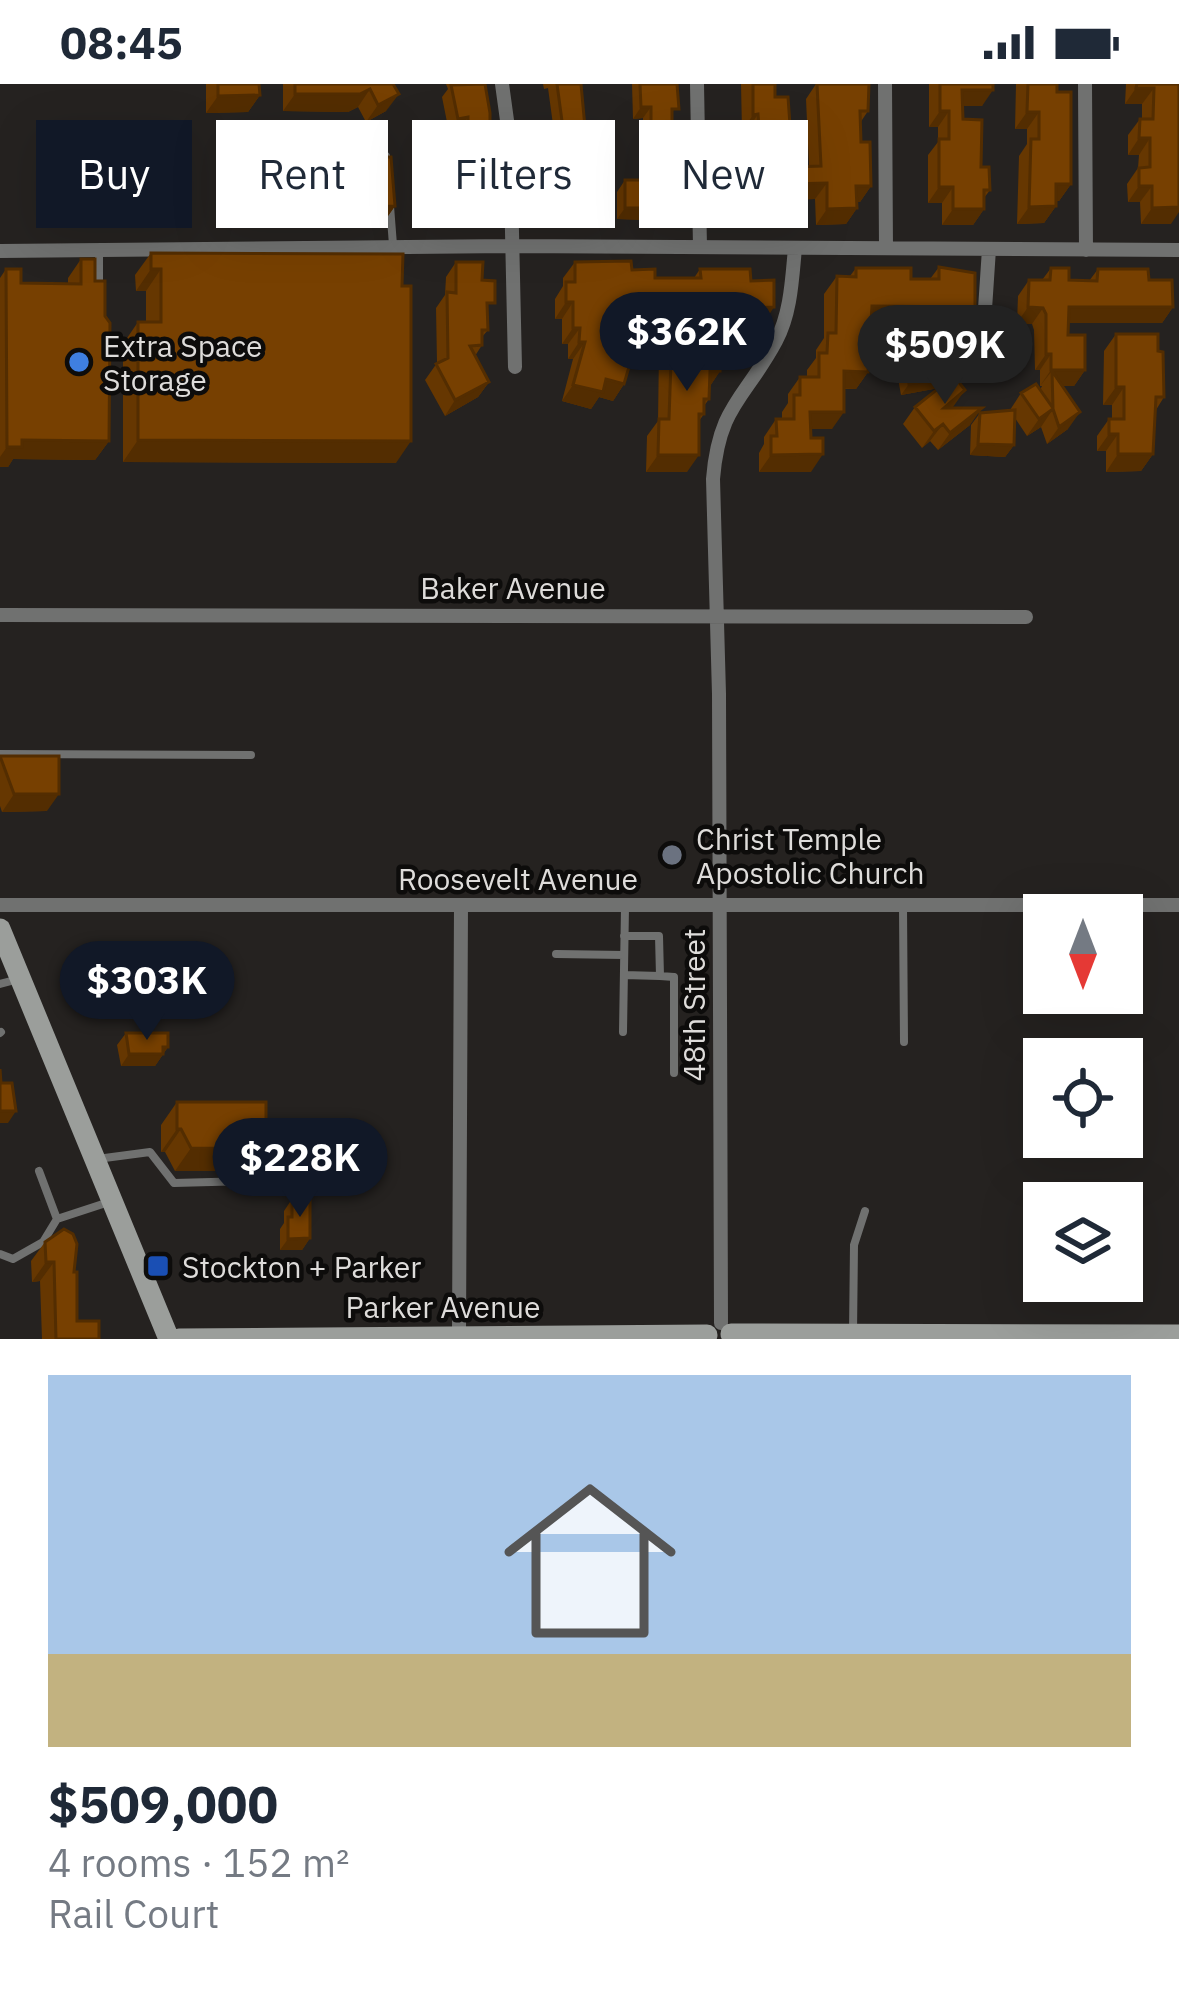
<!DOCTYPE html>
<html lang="en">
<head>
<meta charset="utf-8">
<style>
	:root { --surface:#fff; --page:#f6f6f7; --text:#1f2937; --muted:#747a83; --line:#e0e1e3; --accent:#111827 }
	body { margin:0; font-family:"IBM Plex Sans",sans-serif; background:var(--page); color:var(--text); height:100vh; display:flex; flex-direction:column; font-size:45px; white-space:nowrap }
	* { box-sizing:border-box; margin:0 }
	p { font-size:39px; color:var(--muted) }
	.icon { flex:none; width:66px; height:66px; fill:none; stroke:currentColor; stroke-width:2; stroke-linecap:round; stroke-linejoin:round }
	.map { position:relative; height:1255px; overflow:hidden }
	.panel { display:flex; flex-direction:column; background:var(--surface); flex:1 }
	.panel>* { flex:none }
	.hud { position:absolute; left:36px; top:36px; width:1107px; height:108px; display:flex; gap:24px }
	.needle { width:78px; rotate:180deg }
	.buttons { position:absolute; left:1023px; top:810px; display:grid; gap:24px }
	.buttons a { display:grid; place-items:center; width:120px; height:120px; border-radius:0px; background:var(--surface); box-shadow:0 12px 48px #0002; font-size:60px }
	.price { position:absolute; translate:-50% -102px; padding:0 27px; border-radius:42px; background:var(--accent); color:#fff; font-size:39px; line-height:78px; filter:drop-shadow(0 3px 6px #0008) }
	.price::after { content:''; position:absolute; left:50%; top:72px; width:36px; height:27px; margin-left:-18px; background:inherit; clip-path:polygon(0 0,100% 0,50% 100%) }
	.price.current { background:#222; color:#fff }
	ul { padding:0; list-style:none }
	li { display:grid; align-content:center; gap:24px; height:636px; padding:0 48px }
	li+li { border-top:3px solid var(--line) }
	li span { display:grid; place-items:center; height:372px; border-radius:0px; color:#555 }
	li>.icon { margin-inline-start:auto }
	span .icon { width:216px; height:216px; fill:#fffc; stroke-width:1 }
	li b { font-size:51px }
	.tag { padding:0 42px; border-radius:0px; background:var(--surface); box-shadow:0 12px 48px #0002; font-size:42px; line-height:108px }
	.tag.current { background:var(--accent); color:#fff }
	.status { display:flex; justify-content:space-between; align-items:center; height:84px; padding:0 60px; background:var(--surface); direction:ltr }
	.status svg { height:33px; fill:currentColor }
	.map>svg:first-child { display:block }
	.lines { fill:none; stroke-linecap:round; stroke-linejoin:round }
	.lane { stroke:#707170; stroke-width:8 }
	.street { stroke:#707170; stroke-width:14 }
	.secondary { stroke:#9b9e9b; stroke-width:21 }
	.wall { fill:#663701 }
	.shaded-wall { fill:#532d01 }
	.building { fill:#774001; stroke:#532d01; stroke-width:3 }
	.shop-dot { fill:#3f7fe0; stroke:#0d0c0b; stroke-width:4.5 }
	.worship-dot { fill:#6b7280; stroke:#0d0c0b; stroke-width:4.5 }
	.transit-dot { fill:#1a4fb4; stroke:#0d0c0b; stroke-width:4.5 }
	.labels { text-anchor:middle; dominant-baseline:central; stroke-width:9; stroke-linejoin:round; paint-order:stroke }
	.poi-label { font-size:30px; fill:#dedcda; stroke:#0d0c0b; text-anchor:start }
	.street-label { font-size:30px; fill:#dedcda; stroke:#0d0c0b }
</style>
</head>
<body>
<div class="status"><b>08:45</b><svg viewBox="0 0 49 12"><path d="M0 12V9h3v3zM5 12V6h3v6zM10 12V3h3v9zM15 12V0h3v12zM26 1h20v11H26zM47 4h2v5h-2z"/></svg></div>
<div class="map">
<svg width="1179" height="1255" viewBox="0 0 1179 1255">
	<rect width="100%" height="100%" fill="#252220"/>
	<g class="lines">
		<path class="lane" d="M 362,70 L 386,72 L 387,78
			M 390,122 L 393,161
			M 99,167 L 99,206
			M 0,670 L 251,671
			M 903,823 L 904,958
			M 624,852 L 659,852 L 660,892 L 674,893 L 674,989
			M 556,870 L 624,871
			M 624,891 L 660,892
			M 0,900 L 19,895
			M 623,948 L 625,823
			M 0,949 L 1,948
			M 97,1075 L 150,1068 L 174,1099 L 249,1097
			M 39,1087 L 57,1135
			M 0,1170 L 13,1175 L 43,1158 L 57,1135 L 112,1117
			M 853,1249 L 854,1161 L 865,1127"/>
		<path class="street" d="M 502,0 L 510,58 L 515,283
			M 697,0 L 700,163
			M 885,0 L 886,164
			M 1085,0 L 1086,166
			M 0,167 L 513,162 L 1179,166
			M 981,285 L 989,165
			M 0,531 L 1026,533
			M 0,821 L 1179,821
			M 721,1239 L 719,610 L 713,395 C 719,321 745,315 776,257 C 791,229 792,195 795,164
			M 459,1251 L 461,821"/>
		<path class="secondary" d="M 0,845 L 169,1255
			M 731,1250 L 1179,1251
			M 179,1255 L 707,1251"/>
	</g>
	<path class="wall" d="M 206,0 L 259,0 L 260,11 L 248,28 L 206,29 Z
		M 283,0 L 393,0 L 386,27 L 366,38 L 358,23 L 348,28 L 283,27 Z
		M 446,0 L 485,0 L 490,119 L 481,131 L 450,135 L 445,142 L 427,142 L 427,124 L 438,111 L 438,108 L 447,95 L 459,95 L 459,46 L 449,48 L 442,13 L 448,5 Z
		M 543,0 L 581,0 L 586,54 L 602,80 L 598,87 L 590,134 L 562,134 L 562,123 L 555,123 L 554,48 L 548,4 L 544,5 Z
		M 632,0 L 677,0 L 672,35 L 672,60 L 679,120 L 671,131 L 652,131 L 649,136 L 617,135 L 617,108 L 625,96 L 638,96 L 643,90 L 643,34 L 633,35 Z
		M 741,0 L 775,0 L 775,13 L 793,83 L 809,82 L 806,15 L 816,0 L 869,0 L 868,27 L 860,39 L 861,58 L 871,102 L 860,118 L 857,118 L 857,124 L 846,140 L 816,141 L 815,115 L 789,116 L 778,133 L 743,133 L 743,99 L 750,89 L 747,47 L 742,47 Z
		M 929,0 L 993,0 L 982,22 L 962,22 L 963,35 L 990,106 L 984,114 L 984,125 L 973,141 L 942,141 L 942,119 L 928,119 L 928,71 L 938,58 L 938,43 L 929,43 Z
		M 1016,0 L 1057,0 L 1071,100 L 1059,117 L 1056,117 L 1056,122 L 1044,139 L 1017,140 L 1019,72 L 1027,60 L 1027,45 L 1015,45 Z
		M 1126,0 L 1179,0 L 1171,140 L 1141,140 L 1140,118 L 1128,118 L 1127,100 L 1138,84 L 1139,71 L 1128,71 L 1128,51 L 1140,35 L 1142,35 L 1142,20 L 1125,20 Z
		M 361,73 L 395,122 L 383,139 L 282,144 L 283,96 L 295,79 L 356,80 Z
		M 151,169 L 396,379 L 123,378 L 123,260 L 138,238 L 146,238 L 146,207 L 136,207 L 135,191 Z
		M 81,175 L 95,197 L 109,357 L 95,376 L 13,375 L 8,383 L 0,383 L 0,194 L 6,185 L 21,199 L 68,200 L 68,194 Z
		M 456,178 L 482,196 L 488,246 L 482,253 L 482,261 L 475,272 L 489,298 L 478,313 L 445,332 L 425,296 L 437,279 L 436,224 L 445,211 L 446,193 Z
		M 575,178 L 632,186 L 655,194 L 694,194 L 700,185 L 751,197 L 763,240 L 744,240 L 738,248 L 721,249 L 721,239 L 672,240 L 665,250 L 639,250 L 638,242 L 613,242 L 612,271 L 624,300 L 613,317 L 599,313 L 591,325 L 562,317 L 573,275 L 568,275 L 568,260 L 562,260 L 562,235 L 555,235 L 555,215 L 563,202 L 563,194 Z
		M 939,183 L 962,240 L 871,239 L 868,288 L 856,305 L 844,305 L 832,345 L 811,345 L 811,388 L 759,388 L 759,369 L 764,360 L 764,353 L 776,335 L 782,335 L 782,328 L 788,319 L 788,310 L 800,293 L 807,293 L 807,286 L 816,274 L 816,266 L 824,254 L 824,210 L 837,192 L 850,192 L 856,184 L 911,195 L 930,195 Z
		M 1051,184 L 1069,196 L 1089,197 L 1098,185 L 1149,196 L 1173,223 L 1162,239 L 1068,239 L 1068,251 L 1085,286 L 1074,302 L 1063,302 L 1068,345 L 1047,360 L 1041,343 L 1027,352 L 1015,334 L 1014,361 L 1005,373 L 970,371 L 971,341 L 980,329 L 1010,326 L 1021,309 L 1040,306 L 1042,302 L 1040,302 L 1040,286 L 1035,286 L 1034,246 L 1032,240 L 1017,239 L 1018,212 L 1029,196 L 1042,196 Z
		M 672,250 L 710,270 L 720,287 L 710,302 L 709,315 L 704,322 L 704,330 L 699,337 L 687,388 L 646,388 L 647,352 L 658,337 L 659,267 Z
		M 1116,250 L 1158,267 L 1164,313 L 1156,326 L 1153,370 L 1141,387 L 1106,388 L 1106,367 L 1097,367 L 1097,352 L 1109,335 L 1112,335 L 1112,321 L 1103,321 L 1104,267 Z
		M 902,260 L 932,277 L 947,293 L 939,304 L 901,311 L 894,272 Z
		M 915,323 L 953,324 L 970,341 L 938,366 L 930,357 L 922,364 L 903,340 Z
		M 0,672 L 47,727 L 2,728 L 0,722 Z
		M 126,949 L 168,963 L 155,982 L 121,982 L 117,961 Z
		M 177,1018 L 266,1065 L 250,1087 L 175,1087 L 165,1068 L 161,1068 L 161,1041 Z
		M 292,1115 L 310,1154 L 302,1166 L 280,1166 L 280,1145 L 284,1139 L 284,1127 Z
		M 45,1158 L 74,1188 L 77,1237 L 99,1255 L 42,1255 L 40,1197 L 32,1198 L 31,1177 Z"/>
	<path class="shaded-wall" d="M 1136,4 L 1154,4 L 1142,20 L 1125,20 Z
		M 370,5 L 358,23 L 348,28 L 283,27 L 295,10 Z
		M 962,6 L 993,6 L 982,22 L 951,22 Z
		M 399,10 L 386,27 L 366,38 L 378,21 Z
		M 260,11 L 248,28 L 206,29 L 218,12 Z
		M 641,23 L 651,23 L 643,34 L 633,35 Z
		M 940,27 L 949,27 L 938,43 L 929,43 Z
		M 1027,28 L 1039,28 L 1027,45 L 1015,45 Z
		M 758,30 L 747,47 L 742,47 L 753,31 Z
		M 468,33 L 459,46 L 449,48 L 458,35 Z
		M 1139,54 L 1150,54 L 1139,71 L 1128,71 Z
		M 827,99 L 815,115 L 778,116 L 789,100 Z
		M 1056,100 L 1071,100 L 1059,117 L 1044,118 Z
		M 856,102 L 871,102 L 860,118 L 845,118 Z
		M 1139,102 L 1152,102 L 1140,118 L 1128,118 Z
		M 939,103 L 953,103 L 942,119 L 928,119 Z
		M 564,111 L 570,111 L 562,123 L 555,123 Z
		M 754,116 L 789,116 L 778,133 L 743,133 Z
		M 490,119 L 481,131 L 450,135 L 445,142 L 427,142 L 436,129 L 454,123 Z
		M 657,119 L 679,120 L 671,131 L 652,131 L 649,136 L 617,135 L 625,124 Z
		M 395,122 L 383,139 L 282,144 L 294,127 Z
		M 570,122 L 598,122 L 590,134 L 562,134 Z
		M 1056,122 L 1044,139 L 1017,140 L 1029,123 Z
		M 1179,123 L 1179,128 L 1171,140 L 1141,140 L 1152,124 Z
		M 857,124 L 846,140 L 816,141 L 827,125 Z
		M 953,125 L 984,125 L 973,141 L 942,141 Z
		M 151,185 L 161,185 L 146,207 L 136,207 Z
		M 566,218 L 573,218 L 562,235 L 555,235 Z
		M 872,222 L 975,223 L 962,240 L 860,239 Z
		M 733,223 L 721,239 L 672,240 L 665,250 L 639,250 L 650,234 L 676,224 Z
		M 774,223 L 763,240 L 744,240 L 738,248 L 721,249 L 733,232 L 749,224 Z
		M 1028,223 L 1043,224 L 1032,240 L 1017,239 Z
		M 1069,223 L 1173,223 L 1162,239 L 1057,239 Z
		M 613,225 L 650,225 L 638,242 L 601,242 Z
		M 573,244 L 580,244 L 568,260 L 562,260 Z
		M 579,258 L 585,258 L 573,275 L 568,275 Z
		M 1046,270 L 1051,270 L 1040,286 L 1035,286 Z
		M 1051,286 L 1085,286 L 1074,302 L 1053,302 L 1052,287 L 1040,302 Z
		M 710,287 L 720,287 L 708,305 Z
		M 844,287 L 868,288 L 856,305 L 832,304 Z
		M 947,293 L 939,304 L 901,311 L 909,300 Z
		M 606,295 L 624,300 L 613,317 L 599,313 L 591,325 L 562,317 L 573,301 Z
		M 489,298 L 478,313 L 445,332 L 455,316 Z
		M 1116,303 L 1124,303 L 1112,321 L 1103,321 Z
		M 965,306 L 953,323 L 944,324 Z
		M 982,324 L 970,341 L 938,366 L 950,349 Z
		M 1053,325 L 1041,343 L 1027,352 L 1039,335 Z
		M 810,328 L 844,328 L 832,345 L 798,345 Z
		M 1080,328 L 1068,345 L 1047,360 L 1059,343 Z
		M 943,340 L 930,357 L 922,364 L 934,347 Z
		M 1109,350 L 1118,350 L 1106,367 L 1097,367 Z
		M 22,356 L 109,357 L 95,376 L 13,375 L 8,383 L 0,383 L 0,373 L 7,363 Z
		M 138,356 L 411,357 L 396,379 L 123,378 Z
		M 978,360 L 1014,361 L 1005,373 L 970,371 Z
		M 823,370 L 811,388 L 759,388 L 771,371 Z
		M 1118,370 L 1153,370 L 1141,387 L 1106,388 Z
		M 658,371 L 699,371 L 687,388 L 646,388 Z
		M 14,710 L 59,710 L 47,727 L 2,728 Z
		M 163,963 L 168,963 L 155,982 L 121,982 L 129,970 Z
		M 0,1027 L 16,1027 L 8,1039 L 0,1039 Z
		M 177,1045 L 181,1045 L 165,1068 L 161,1068 Z
		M 191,1064 L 266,1065 L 250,1087 L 175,1087 Z
		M 310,1154 L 302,1166 L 280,1166 L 288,1155 Z
		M 46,1178 L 54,1178 L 40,1197 L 32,1198 Z"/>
	<path class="building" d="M 218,0 L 259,0 L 260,11 L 218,12 Z
		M 295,0 L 393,0 L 399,10 L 378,21 L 370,5 L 360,10 L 295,10 Z
		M 485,0 L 490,29 L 490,119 L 454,123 L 454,130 L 436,129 L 436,111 L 446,111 L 447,95 L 468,95 L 468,33 L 458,35 L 451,1 Z
		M 557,0 L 581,0 L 586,54 L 603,54 L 602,80 L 598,80 L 598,122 L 570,122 L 570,111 L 564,111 L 562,37 Z
		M 640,0 L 677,0 L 679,25 L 672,25 L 672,60 L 681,60 L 679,120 L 657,119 L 657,124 L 625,124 L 625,96 L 646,96 L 646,85 L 651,86 L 651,23 L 641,23 Z
		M 753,0 L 775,0 L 775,13 L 788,13 L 793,83 L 821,82 L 817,0 L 869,0 L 868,27 L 860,27 L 861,58 L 870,58 L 871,102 L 856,102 L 857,124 L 827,125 L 827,99 L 789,100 L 789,116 L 754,116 L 754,83 L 762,83 L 758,30 L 753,31 Z
		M 940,0 L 993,0 L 993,6 L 962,6 L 963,35 L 982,36 L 981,83 L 989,83 L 990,106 L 984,106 L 984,125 L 953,125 L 953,103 L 939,103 L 939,55 L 949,55 L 949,27 L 940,27 Z
		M 1028,0 L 1057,0 L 1057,8 L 1071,8 L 1071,100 L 1056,100 L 1056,122 L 1029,123 L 1031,55 L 1039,55 L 1039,28 L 1027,28 Z
		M 1137,0 L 1179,0 L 1179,123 L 1152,124 L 1152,102 L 1139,102 L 1139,84 L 1150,83 L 1150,54 L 1139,54 L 1140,35 L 1153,35 L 1154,4 L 1136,4 Z
		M 361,73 L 391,73 L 395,122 L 294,127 L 295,79 L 361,80 Z
		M 151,169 L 403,170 L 402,202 L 411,202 L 411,357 L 138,356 L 138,238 L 161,238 L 161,185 L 151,185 Z
		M 81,175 L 95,175 L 95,197 L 105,197 L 105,232 L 110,239 L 109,357 L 22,356 L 22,363 L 7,363 L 6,185 L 21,185 L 21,199 L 81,200 Z
		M 631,177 L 632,186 L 655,185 L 655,194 L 701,194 L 700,185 L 750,185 L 751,197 L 774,196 L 774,223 L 749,224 L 749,232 L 733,232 L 733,223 L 676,224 L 676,234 L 650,234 L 650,225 L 613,225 L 612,271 L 631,276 L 624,300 L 606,295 L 603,308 L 573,301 L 585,258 L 579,258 L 580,244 L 573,244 L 573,218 L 566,218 L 566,198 L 575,198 L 575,178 Z
		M 456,178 L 483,178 L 482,196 L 495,197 L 495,219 L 487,219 L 488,246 L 482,246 L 482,261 L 470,262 L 489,298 L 455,316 L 436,280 L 448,274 L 447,208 L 456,209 Z
		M 939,183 L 975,189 L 975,223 L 872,222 L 868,288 L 844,287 L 844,328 L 810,328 L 811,354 L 823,354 L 823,370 L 771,371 L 771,352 L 777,352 L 776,335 L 794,335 L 794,311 L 800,311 L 800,293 L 819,293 L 819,269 L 827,269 L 828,249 L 836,249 L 837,192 L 856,193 L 856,184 L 911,184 L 911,195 L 939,195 Z
		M 1051,184 L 1069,184 L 1069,196 L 1097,197 L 1098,185 L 1148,185 L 1149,196 L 1172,196 L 1173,223 L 1069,223 L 1068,251 L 1085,251 L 1085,286 L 1051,286 L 1051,270 L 1046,270 L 1046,230 L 1043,224 L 1028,223 L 1029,196 L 1050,196 Z
		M 672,250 L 711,251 L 710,270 L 720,270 L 720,287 L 710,287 L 709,315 L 704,315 L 704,330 L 699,330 L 699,371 L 658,371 L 659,335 L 669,335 Z
		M 1116,250 L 1158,250 L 1158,267 L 1163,268 L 1164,313 L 1156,313 L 1153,370 L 1118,370 L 1118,350 L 1109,350 L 1109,335 L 1124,335 L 1124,303 L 1116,303 Z
		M 927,255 L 932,277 L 943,275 L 947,293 L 909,300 L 902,260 Z
		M 1052,287 L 1080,328 L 1059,343 L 1053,325 L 1039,335 L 1021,309 L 1036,300 L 1053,324 Z
		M 954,292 L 965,306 L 944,324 L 982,324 L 950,349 L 943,340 L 934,347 L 915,323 Z
		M 1015,326 L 1014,361 L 978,360 L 980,329 Z
		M 0,672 L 59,672 L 59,710 L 14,710 Z
		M 126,949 L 168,949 L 168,963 L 163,963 L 163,970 L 129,970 Z
		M 0,985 L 1,999 L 12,999 L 16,1027 L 0,1027 Z
		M 177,1018 L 266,1018 L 266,1065 L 191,1064 L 181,1045 L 177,1045 Z
		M 292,1115 L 310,1115 L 310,1154 L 288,1155 L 288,1133 L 292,1133 Z
		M 64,1145 L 73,1150 L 77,1160 L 74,1188 L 77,1188 L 77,1237 L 99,1237 L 99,1255 L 56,1255 L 54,1178 L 46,1178 L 45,1158 Z"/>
	<circle class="shop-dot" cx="79" cy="278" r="12"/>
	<circle class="worship-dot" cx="672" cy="771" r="12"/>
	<rect class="transit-dot" x="146" y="1170" width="24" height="24" rx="6"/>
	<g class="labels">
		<g class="poi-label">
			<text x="103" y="261">Extra Space<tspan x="103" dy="34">Storage</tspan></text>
			<text x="696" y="754">Christ Temple<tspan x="696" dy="34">Apostolic Church</tspan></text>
			<text x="182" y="1182">Stockton + Parker</text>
		</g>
		<g class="street-label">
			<text x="513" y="503">Baker Avenue</text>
			<text x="518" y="794">Roosevelt Avenue</text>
			<text transform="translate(693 921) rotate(-90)">48th Street</text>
			<text x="443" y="1222">Parker Avenue</text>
		</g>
	</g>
</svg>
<div class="buttons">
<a><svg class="needle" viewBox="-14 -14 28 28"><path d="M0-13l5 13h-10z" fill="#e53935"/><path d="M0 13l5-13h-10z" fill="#747a83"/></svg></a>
<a><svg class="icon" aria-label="locate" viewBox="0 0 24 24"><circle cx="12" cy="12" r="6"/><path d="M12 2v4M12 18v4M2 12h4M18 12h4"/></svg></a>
<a><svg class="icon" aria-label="layers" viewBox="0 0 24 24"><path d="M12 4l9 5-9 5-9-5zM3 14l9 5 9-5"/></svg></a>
</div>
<b class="price" style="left:687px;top:310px">$362K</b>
<b class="price current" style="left:945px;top:323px">$509K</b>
<b class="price" style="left:147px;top:959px">$303K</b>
<b class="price" style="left:300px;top:1136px">$228K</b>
<div class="hud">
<a class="tag current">Buy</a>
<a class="tag">Rent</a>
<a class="tag">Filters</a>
<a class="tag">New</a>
</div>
</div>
<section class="panel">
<ul>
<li><span style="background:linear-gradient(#a9c7e8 75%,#c2b280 0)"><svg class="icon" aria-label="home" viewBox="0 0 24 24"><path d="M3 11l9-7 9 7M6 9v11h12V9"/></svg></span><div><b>$509,000</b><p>4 rooms · 152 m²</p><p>Rail Court</p></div></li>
</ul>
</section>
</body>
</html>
